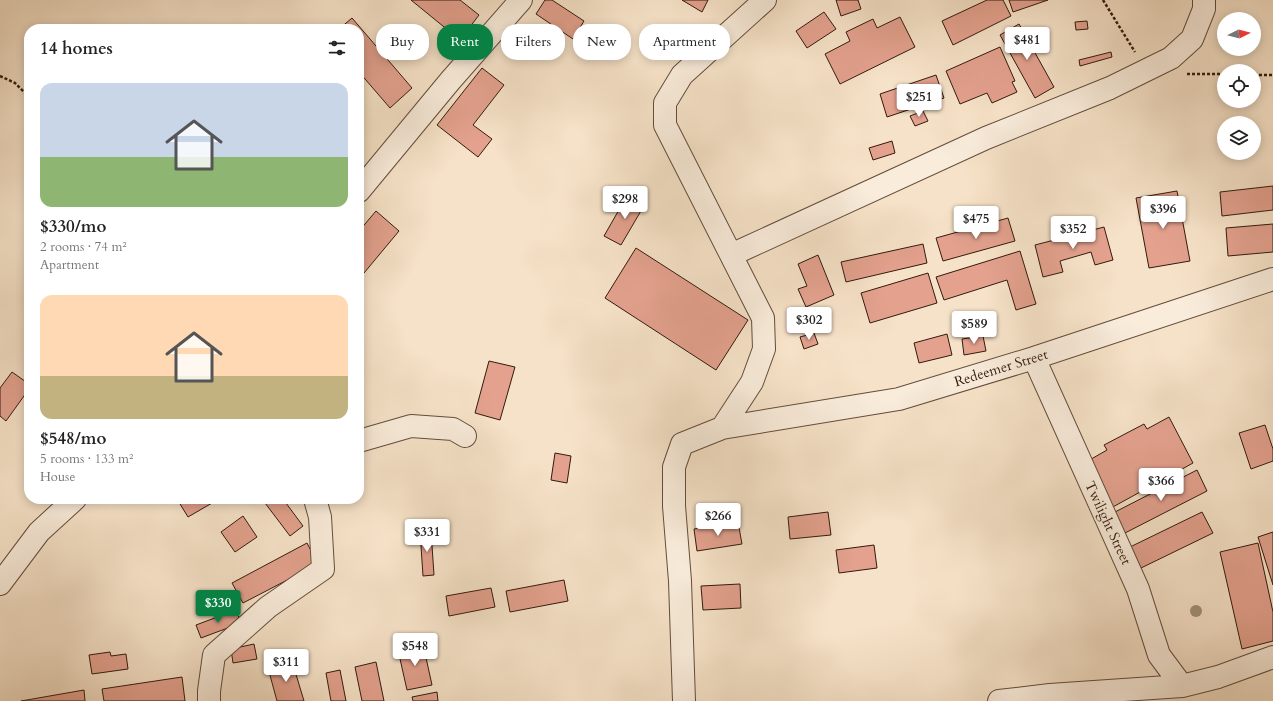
<!DOCTYPE html>
<html lang="en">
<head>
<meta charset="utf-8">
<style>
	:root { --surface:#fff; --page:#f6f6f6; --text:#222; --muted:#767676; --accent:#0b8043 }
	body { margin:0; font-family:Cardo,serif; background:var(--page); color:var(--text); height:100vh; display:flex; flex-direction:column; font-size:15px; white-space:nowrap }
	* { box-sizing:border-box; margin:0 }
	p { font-size:13px; color:var(--muted) }
	.icon { flex:none; width:22px; height:22px; fill:none; stroke:currentColor; stroke-width:2; stroke-linecap:round; stroke-linejoin:round }
	.map { position:relative; flex:1; overflow:hidden }
	.details { position:absolute; left:24px; top:24px; width:340px; height:480px; display:flex; flex-direction:column; background:var(--surface); border-radius:16px; box-shadow:0 2px 10px #0003 }
	.details>* { flex:none }
	.banner { position:absolute; left:376px; top:24px; width:380px; height:36px; display:flex; gap:8px }
	.needle { width:26px; rotate:84deg }
	.tools { position:absolute; left:1217px; top:12px; display:grid; gap:8px }
	.tools a { display:grid; place-items:center; width:44px; height:44px; border-radius:50%; background:var(--surface); box-shadow:0 2px 10px #0003; font-size:20px }
	.price { position:absolute; translate:-50% -34px; padding:0 9px; border-radius:4px; background:#fff; color:#222; font-size:13px; line-height:26px; filter:drop-shadow(0 1px 2px #0008) }
	.price::after { content:''; position:absolute; left:50%; top:24px; width:12px; height:9px; margin-left:-6px; background:inherit; clip-path:polygon(0 0,100% 0,50% 100%) }
	.price.current { background:var(--accent); color:#fff }
	ul { padding:0; list-style:none }
	li { display:grid; align-content:center; gap:8px; height:212px; padding:0 16px }
	li span { display:grid; place-items:center; height:124px; border-radius:12px; color:#555 }
	li>.icon { margin-inline-start:auto }
	span .icon { width:72px; height:72px; fill:#fffc; stroke-width:1 }
	li b { font-size:17px }
	h2 { display:flex; justify-content:space-between; align-items:center; height:48px; padding:0 16px; font-size:17px }
	.pill { padding:0 14px; border-radius:16px; background:var(--surface); box-shadow:0 2px 10px #0003; font-size:14px; line-height:36px }
	.pill.current { background:var(--accent); color:#fff }
	.map>svg:first-child { display:block }
	.building { fill:#e3a18e; stroke:#331a0d }
	.lines { fill:none; stroke-linecap:round; stroke-linejoin:round }
	.minor-casing { stroke:#644c3c; stroke-width:24 }
	.path { stroke:#331a0d; stroke-width:2.5; stroke-dasharray:3 2; stroke-linecap:butt }
	.minor { stroke:#f9ecdb; stroke-width:22 }
	.tree { fill:#a19078 }
	.labels { text-anchor:middle; dominant-baseline:central; stroke-width:3.5; stroke-linejoin:round; paint-order:stroke }
	.street-label { font-size:14px; fill:#331a0d; stroke:#f9ecdb }
</style>
</head>
<body>
<div class="map">
<svg width="1273" height="701" viewBox="0 0 1273 701">
	<rect width="100%" height="100%" fill="#f6e2c8"/>
	<filter id="stains"><feTurbulence type="fractalNoise" baseFrequency=".005" numOctaves="4"/><feColorMatrix values="0 0 0 0 .2 0 0 0 0 .09 0 0 0 0 .02 0 0 0 .5 -.17"/></filter>
	<radialGradient id="worn" r=".72"><stop offset=".6" stop-color="#630" stop-opacity="0"/><stop offset="1" stop-color="#630" stop-opacity=".3"/></radialGradient>
	<path class="building" d="M 411,0 L 460,0 L 479,15 L 460,40 Z
		M 545,0 L 552,0 L 584,21 L 573,39 L 536,14 Z
		M 682,0 L 708,0 L 702,12 Z
		M 836,0 L 858,0 L 861,9 L 841,16 Z
		M 987,0 L 1003,0 L 1011,16 L 953,45 L 942,21 Z
		M 1009,0 L 1048,0 L 1013,12 Z
		M 824,12 L 836,29 L 807,48 L 796,31 Z
		M 900,17 L 915,47 L 840,84 L 825,54 L 850,41 L 846,32 L 873,19 L 877,28 Z
		M 352,18 L 412,88 L 390,108 L 359,72 L 359,29 L 339,29 Z
		M 1087,21 L 1088,29 L 1076,30 L 1075,22 Z
		M 1019,24 L 1054,87 L 1035,98 L 1000,35 Z
		M 1000,47 L 1015,81 L 1012,82 L 1017,92 L 992,103 L 987,93 L 960,104 L 946,71 Z
		M 1111,52 L 1112,57 L 1080,66 L 1079,60 Z
		M 482,68 L 504,85 L 473,125 L 492,139 L 478,157 L 437,125 Z
		M 936,75 L 944,98 L 887,117 L 880,94 Z
		M 923,111 L 928,121 L 915,126 L 910,116 Z
		M 892,141 L 895,153 L 873,160 L 869,148 Z
		M 1273,186 L 1273,210 L 1222,216 L 1220,192 Z
		M 1177,191 L 1190,261 L 1149,268 L 1136,198 Z
		M 628,194 L 645,204 L 621,245 L 604,236 Z
		M 376,211 L 399,231 L 359,279 L 359,231 Z
		M 1008,218 L 1015,241 L 943,261 L 936,238 Z
		M 1273,224 L 1273,252 L 1228,256 L 1226,228 Z
		M 1104,227 L 1113,260 L 1095,265 L 1091,252 L 1060,261 L 1063,272 L 1043,277 L 1035,245 Z
		M 923,244 L 927,263 L 846,282 L 841,262 Z
		M 636,248 L 748,320 L 716,370 L 605,298 Z
		M 1020,251 L 1036,304 L 1016,310 L 1007,280 L 944,300 L 936,277 Z
		M 818,255 L 834,295 L 806,307 L 798,289 L 807,286 L 798,264 Z
		M 928,273 L 937,303 L 870,323 L 861,293 Z
		M 814,333 L 818,344 L 804,349 L 800,337 Z
		M 947,334 L 952,355 L 919,363 L 914,343 Z
		M 983,336 L 986,351 L 964,355 L 962,339 Z
		M 489,361 L 515,367 L 500,420 L 475,413 Z
		M 12,372 L 29,384 L 29,389 L 6,421 L 0,416 L 0,388 Z
		M 1169,417 L 1193,463 L 1111,508 L 1086,462 L 1107,450 L 1104,445 L 1144,424 L 1147,429 Z
		M 1265,425 L 1273,449 L 1273,461 L 1251,469 L 1239,433 Z
		M 555,453 L 571,456 L 567,483 L 551,480 Z
		M 1197,470 L 1207,491 L 1125,533 L 1115,512 Z
		M 177,499 L 219,499 L 188,517 Z
		M 262,499 L 283,499 L 303,526 L 290,536 Z
		M 828,512 L 831,535 L 790,539 L 788,517 Z
		M 1202,512 L 1213,533 L 1141,568 L 1130,547 Z
		M 243,516 L 257,537 L 235,552 L 221,532 Z
		M 738,522 L 742,544 L 697,551 L 694,529 Z
		M 420,531 L 431,531 L 434,575 L 423,576 Z
		M 1273,532 L 1273,585 L 1258,537 Z
		M 307,543 L 318,564 L 243,603 L 232,583 Z
		M 1258,543 L 1273,612 L 1273,641 L 1242,649 L 1220,552 Z
		M 874,545 L 877,568 L 839,573 L 836,550 Z
		M 564,580 L 568,601 L 510,612 L 506,591 Z
		M 740,584 L 741,608 L 703,610 L 701,586 Z
		M 491,588 L 495,607 L 449,616 L 446,596 Z
		M 236,610 L 241,623 L 201,638 L 196,625 Z
		M 254,644 L 257,659 L 233,663 L 231,649 Z
		M 423,644 L 432,685 L 407,690 L 398,650 Z
		M 110,652 L 111,656 L 126,654 L 128,669 L 92,674 L 89,655 Z
		M 292,661 L 304,701 L 277,701 L 268,668 Z
		M 376,662 L 384,701 L 362,701 L 355,667 Z
		M 340,670 L 346,701 L 331,701 L 326,673 Z
		M 182,677 L 185,701 L 104,701 L 102,689 Z
		M 84,690 L 85,701 L 21,701 Z
		M 437,692 L 438,701 L 413,701 L 412,697 Z"/>
	<g class="lines">
		<defs>
			<path id="minor" d="M 359,191 L 450,81 L 521,0
				M 731,255 L 986,138 L 1110,88 L 1171,58 L 1192,39 L 1204,9 L 1204,0
				M 1034,358 L 1138,589 L 1159,655 L 1182,686
				M 722,428 L 899,399 L 1034,358 L 1273,279
				M 359,441 L 411,426 L 453,429 L 465,436
				M 0,584 L 39,532 L 75,499
				M 209,701 L 209,691 L 214,655 L 268,607 L 323,569 L 320,517 L 315,499
				M 684,701 L 680,581 L 674,506 L 674,467 L 682,444 L 722,428 L 752,382 L 764,349 L 763,318 L 665,125 L 665,103 L 682,75 L 765,0
				M 999,701 L 1050,695 L 1182,686 L 1218,677 L 1273,657"/>
		</defs>
		<use href="#minor" class="minor-casing"/>
		<path class="path" d="M 1103,0 L 1135,52
			M 1187,74 L 1224,74
			M 1254,75 L 1273,75
			M 0,76 L 15,83 L 29,97"/>
		<use href="#minor" class="minor"/>
	</g>
	<circle class="tree" cx="1196" cy="611" r="6"/>
	<g class="labels">
		<g class="street-label">
			<text transform="translate(1001 368) rotate(-17)">Redeemer Street</text>
			<text transform="translate(1108 523) rotate(65)">Twilight Street</text>
		</g>
	</g>
	<rect width="100%" height="100%" filter="url(#stains)"/>
	<rect width="100%" height="100%" fill="url(#worn)"/>
</svg>
<div class="tools">
<a><svg class="needle" viewBox="-14 -14 28 28"><path d="M0-13l5 13h-10z" fill="#e53935"/><path d="M0 13l5-13h-10z" fill="#767676"/></svg></a>
<a><svg class="icon" aria-label="locate" viewBox="0 0 24 24"><circle cx="12" cy="12" r="6"/><path d="M12 2v4M12 18v4M2 12h4M18 12h4"/></svg></a>
<a><svg class="icon" aria-label="layers" viewBox="0 0 24 24"><path d="M12 4l9 5-9 5-9-5zM3 14l9 5 9-5"/></svg></a>
</div>
<b class="price" style="left:1027px;top:61px">$481</b>
<b class="price" style="left:919px;top:118px">$251</b>
<b class="price" style="left:625px;top:220px">$298</b>
<b class="price" style="left:1163px;top:230px">$396</b>
<b class="price" style="left:976px;top:240px">$475</b>
<b class="price" style="left:1073px;top:250px">$352</b>
<b class="price" style="left:809px;top:341px">$302</b>
<b class="price" style="left:974px;top:345px">$589</b>
<b class="price" style="left:1161px;top:502px">$366</b>
<b class="price" style="left:718px;top:537px">$266</b>
<b class="price" style="left:427px;top:553px">$331</b>
<b class="price current" style="left:218px;top:624px">$330</b>
<b class="price" style="left:415px;top:667px">$548</b>
<b class="price" style="left:286px;top:683px">$311</b>
<div class="banner">
<a class="pill">Buy</a>
<a class="pill current">Rent</a>
<a class="pill">Filters</a>
<a class="pill">New</a>
<a class="pill">Apartment</a>
</div>
<section class="details">
<h2>14 homes<svg class="icon" aria-label="filters" viewBox="0 0 24 24"><path d="M4 7h16M4 17h16"/><circle cx="9" cy="7" r="2"/><circle cx="15" cy="17" r="2"/></svg></h2>
<ul>
<li><span style="background:linear-gradient(#c9d6e8 60%,#8fb573 0)"><svg class="icon" aria-label="home" viewBox="0 0 24 24"><path d="M3 11l9-7 9 7M6 9v11h12V9"/></svg></span><div><b>$330/mo</b><p>2 rooms · 74 m²</p><p>Apartment</p></div></li>
<li><span style="background:linear-gradient(#ffd9b3 65%,#c2b280 0)"><svg class="icon" aria-label="home" viewBox="0 0 24 24"><path d="M3 11l9-7 9 7M6 9v11h12V9"/></svg></span><div><b>$548/mo</b><p>5 rooms · 133 m²</p><p>House</p></div></li>
</ul>
</section>
</div>
</body>
</html>
